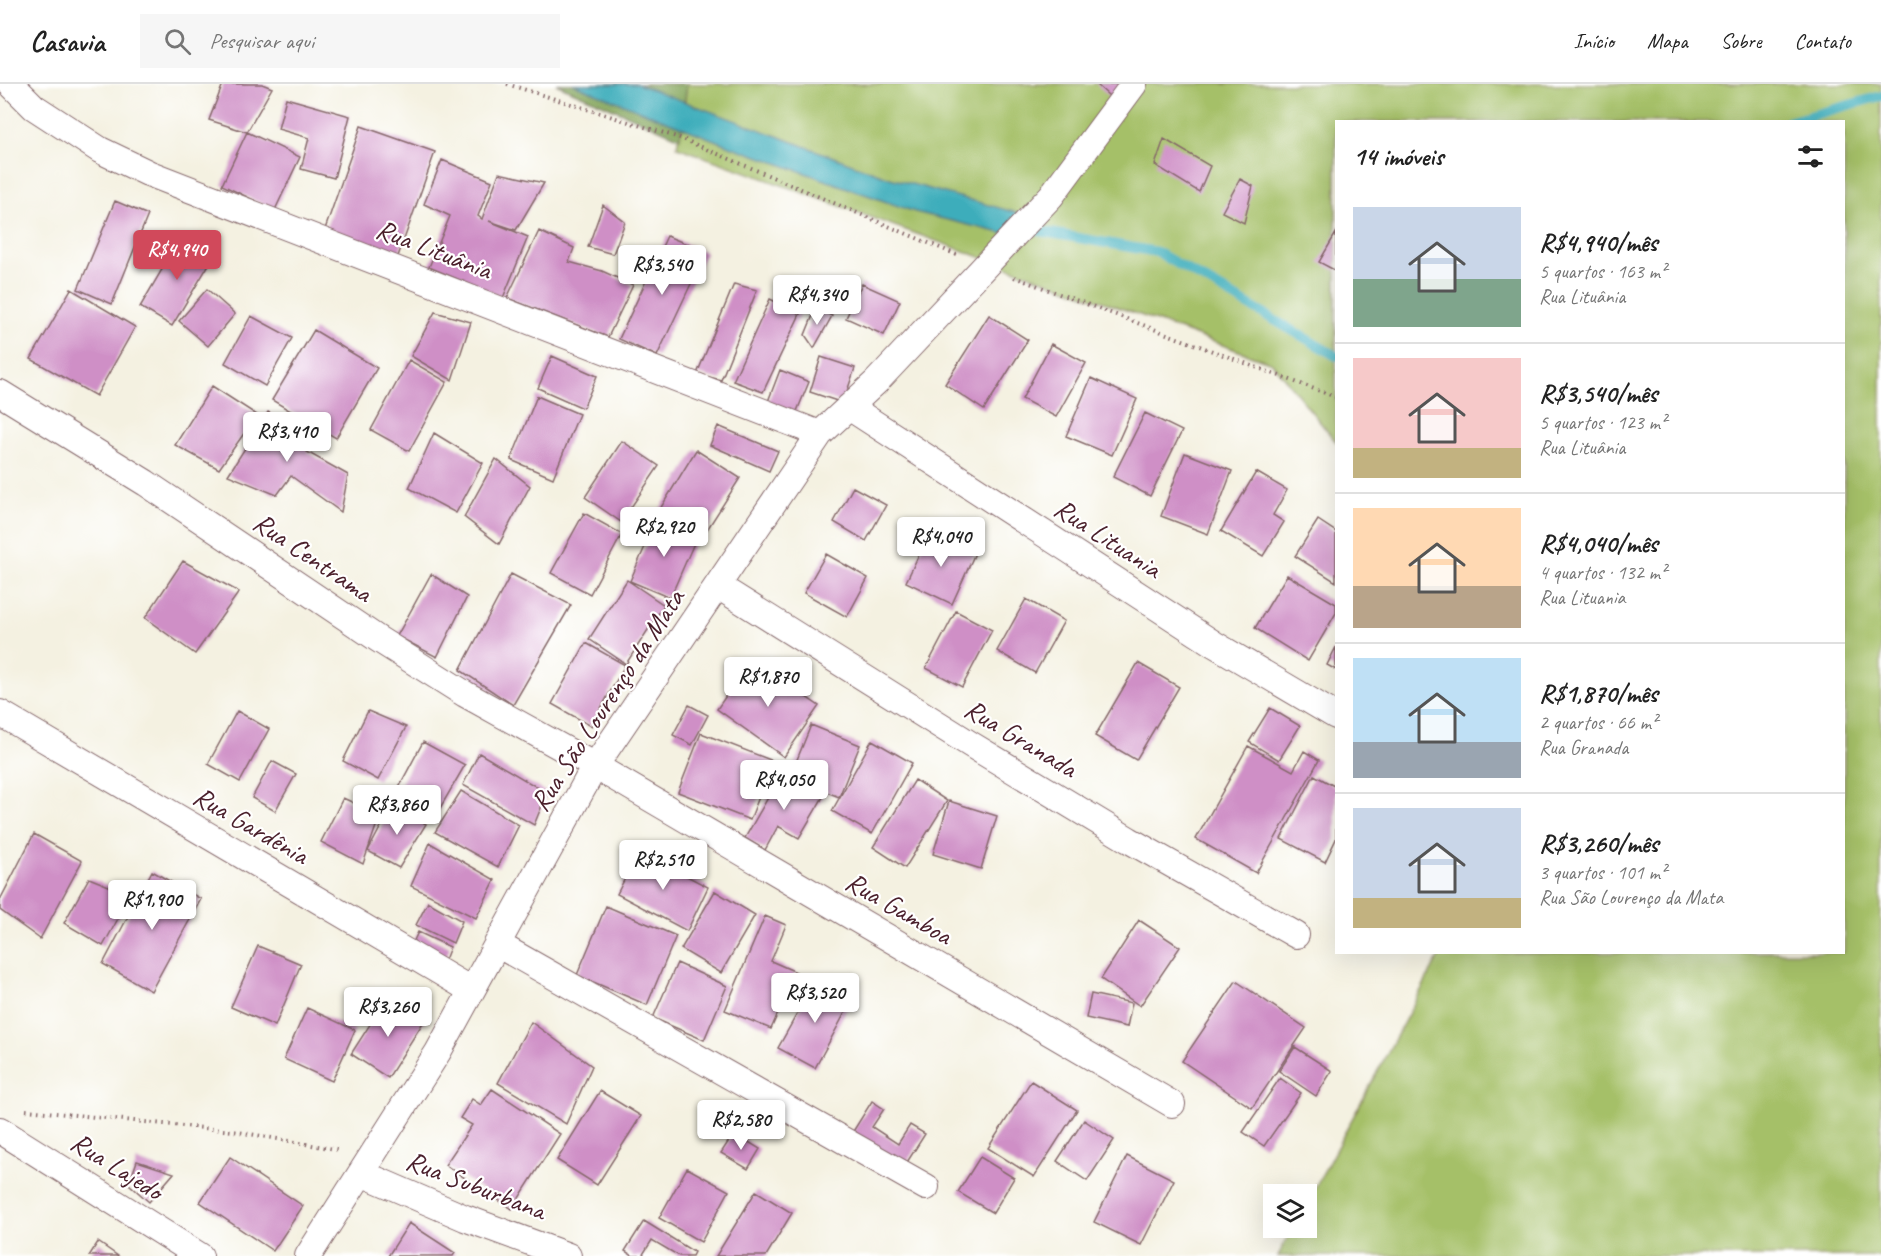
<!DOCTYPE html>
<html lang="pt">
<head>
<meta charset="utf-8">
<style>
	:root { --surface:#fff; --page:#f6f6f6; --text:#222; --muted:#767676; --line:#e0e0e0; --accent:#d1495b }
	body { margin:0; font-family:Caveat,sans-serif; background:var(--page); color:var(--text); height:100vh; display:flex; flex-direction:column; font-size:22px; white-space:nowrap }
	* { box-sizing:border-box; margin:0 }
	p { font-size:20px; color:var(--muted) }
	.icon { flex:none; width:33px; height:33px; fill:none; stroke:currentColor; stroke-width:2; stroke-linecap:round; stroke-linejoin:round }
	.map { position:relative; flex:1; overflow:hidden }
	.drawer { position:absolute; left:1335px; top:36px; width:510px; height:834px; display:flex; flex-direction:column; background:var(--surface); border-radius:0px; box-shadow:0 6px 24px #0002 }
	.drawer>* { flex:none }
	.controls { position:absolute; left:1263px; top:1100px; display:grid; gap:12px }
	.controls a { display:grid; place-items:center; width:54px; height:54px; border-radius:0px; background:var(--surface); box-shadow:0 6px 24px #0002; font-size:30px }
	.price { position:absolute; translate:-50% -51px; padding:0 14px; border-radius:6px; background:#fff; color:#222; font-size:20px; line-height:39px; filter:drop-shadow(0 2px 3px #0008) }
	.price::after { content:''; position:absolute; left:50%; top:36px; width:18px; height:14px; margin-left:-9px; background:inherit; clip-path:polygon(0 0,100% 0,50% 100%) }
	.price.selected { background:var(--accent); color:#fff }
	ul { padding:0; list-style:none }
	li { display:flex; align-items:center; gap:18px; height:150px; padding:0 18px }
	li+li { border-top:2px solid var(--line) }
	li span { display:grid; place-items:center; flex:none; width:168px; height:120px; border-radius:0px; color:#555 }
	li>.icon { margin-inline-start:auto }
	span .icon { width:72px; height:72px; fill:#fffc; stroke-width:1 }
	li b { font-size:26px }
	h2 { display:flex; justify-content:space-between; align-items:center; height:72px; padding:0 18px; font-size:26px }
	header { display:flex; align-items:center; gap:36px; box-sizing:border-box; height:84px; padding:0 30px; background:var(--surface); border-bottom:2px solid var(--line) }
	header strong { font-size:28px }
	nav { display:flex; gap:33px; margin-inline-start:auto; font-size:21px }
	.search { width:420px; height:54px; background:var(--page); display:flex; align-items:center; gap:15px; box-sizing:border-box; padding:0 21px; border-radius:0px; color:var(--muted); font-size:22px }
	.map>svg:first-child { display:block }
	.green { fill:#a5c067; stroke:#787049; stroke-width:1.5 }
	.forest { fill:#84a65c; stroke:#676244; stroke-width:1.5 }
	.water { fill:#3eadbb; stroke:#446673; stroke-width:1.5 }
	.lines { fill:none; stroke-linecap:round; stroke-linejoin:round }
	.stream { stroke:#3eadbb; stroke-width:10 }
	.building { fill:#cf8fc6 }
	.street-casing { stroke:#86686b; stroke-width:28 }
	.path { stroke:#86686b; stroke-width:4; stroke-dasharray:1.5 4.5; stroke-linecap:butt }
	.street { stroke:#fff; stroke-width:26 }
	.labels { text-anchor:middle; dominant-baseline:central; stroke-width:4.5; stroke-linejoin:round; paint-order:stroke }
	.street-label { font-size:28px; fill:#4a1f2b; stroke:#fff }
</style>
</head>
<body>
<header>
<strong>Casavia</strong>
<div class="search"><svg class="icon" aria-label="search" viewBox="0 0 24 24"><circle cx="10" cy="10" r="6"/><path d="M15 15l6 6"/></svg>Pesquisar aqui</div>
<nav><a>Início</a><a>Mapa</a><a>Sobre</a><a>Contato</a></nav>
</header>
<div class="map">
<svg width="1881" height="1172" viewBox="0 0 1881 1172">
	<rect width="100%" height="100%" fill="#fff"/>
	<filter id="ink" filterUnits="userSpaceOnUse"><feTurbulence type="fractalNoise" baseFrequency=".0167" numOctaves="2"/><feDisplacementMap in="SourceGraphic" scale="12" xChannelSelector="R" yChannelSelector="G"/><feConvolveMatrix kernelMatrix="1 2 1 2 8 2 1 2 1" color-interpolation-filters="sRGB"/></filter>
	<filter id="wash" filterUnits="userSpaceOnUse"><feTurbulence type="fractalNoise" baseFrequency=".008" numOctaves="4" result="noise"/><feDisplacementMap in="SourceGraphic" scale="24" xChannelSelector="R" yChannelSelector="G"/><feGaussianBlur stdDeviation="1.35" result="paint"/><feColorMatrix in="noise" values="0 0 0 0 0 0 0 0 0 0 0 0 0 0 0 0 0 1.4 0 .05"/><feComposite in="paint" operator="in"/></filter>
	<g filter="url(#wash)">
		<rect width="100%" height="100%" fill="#f4f1e1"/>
		<path class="green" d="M 685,0 L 1881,0 L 1881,1172 L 1278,1172 L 1293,1143 L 1306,1143 L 1307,1119 L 1441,869 L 1844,868 L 1844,38 L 1336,38 L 1336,358 L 1272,279 L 677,63 Z"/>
		<path class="forest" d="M 556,0 L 687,0 L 680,54 Z"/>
		<path class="water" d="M 573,0 L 637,0 L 890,94 L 1025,131 L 1005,150 L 915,128 L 732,63 Z"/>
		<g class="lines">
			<path class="stream" d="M 1788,38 L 1881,12
				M 1039,147 L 1157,168 L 1336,272"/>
		</g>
		<g id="blocks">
			<path class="building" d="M 223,0 L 262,0 L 272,4 L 247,48 L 209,36 Z
				M 1096,0 L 1127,0 L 1119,21 Z
				M 286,14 L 350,32 L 334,94 L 301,85 L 309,54 L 278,45 Z
				M 361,42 L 435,68 L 396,178 L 323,151 Z
				M 247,48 L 300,73 L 275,126 L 222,101 Z
				M 1164,55 L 1210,82 L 1199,108 L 1155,81 Z
				M 442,76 L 492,97 L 478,132 L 482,135 L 499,89 L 544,99 L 516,146 L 489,137 L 528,153 L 503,214 L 429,183 L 450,132 L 424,120 Z
				M 1240,95 L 1253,102 L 1244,139 L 1222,128 Z
				M 115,117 L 148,131 L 112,220 L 78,205 Z
				M 603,121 L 625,138 L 613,170 L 588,163 Z
				M 539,147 L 574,164 L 569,178 L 602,187 L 633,201 L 608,253 L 507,214 Z
				M 1336,149 L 1336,187 L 1319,178 Z
				M 667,152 L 706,168 L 657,272 L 619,255 Z
				M 181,153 L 214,172 L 172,242 L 140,223 Z
				M 734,200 L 757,206 L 721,296 L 697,290 Z
				M 862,200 L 900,217 L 884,251 L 846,234 Z
				M 71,205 L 135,243 L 96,312 L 31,275 Z
				M 207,205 L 235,230 L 208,262 L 179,237 Z
				M 770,215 L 800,230 L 763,308 L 733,297 Z
				M 816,224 L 832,232 L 814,264 L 805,251 Z
				M 435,228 L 471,238 L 452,296 L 411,272 Z
				M 989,231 L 1028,256 L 984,326 L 945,300 Z
				M 251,232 L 292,254 L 265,302 L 225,279 Z
				M 314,246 L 377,284 L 336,354 L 272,316 Z
				M 1051,260 L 1086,279 L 1056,333 L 1022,315 Z
				M 552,272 L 597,292 L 583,324 L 538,304 Z
				M 821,273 L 855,284 L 843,319 L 810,308 Z
				M 409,276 L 447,298 L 409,367 L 371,346 Z
				M 780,286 L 809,298 L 795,332 L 767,320 Z
				M 1091,294 L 1137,315 L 1112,371 L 1066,352 Z
				M 212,302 L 257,331 L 219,385 L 175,361 Z
				M 537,312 L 579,330 L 553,394 L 511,376 Z
				M 268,328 L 314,358 L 307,368 L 348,391 L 341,428 L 291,392 L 277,411 L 228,391 Z
				M 1145,329 L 1182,347 L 1150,412 L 1113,393 Z
				M 718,342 L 778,367 L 769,387 L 710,361 Z
				M 434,349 L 483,379 L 456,429 L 409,404 Z
				M 622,357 L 659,382 L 621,438 L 585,413 Z
				M 696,366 L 740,394 L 703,452 L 660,425 Z
				M 1185,369 L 1232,387 L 1208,450 L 1161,432 Z
				M 496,375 L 530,402 L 499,460 L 464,433 Z
				M 1256,388 L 1287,406 L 1273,431 L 1284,438 L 1263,472 L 1221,447 Z
				M 853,403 L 886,421 L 866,457 L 834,438 Z
				M 584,429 L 622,450 L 590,510 L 551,489 Z
				M 658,433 L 698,450 L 670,514 L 630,497 Z
				M 1318,436 L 1336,448 L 1336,498 L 1295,472 Z
				M 930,447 L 975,469 L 952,520 L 906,498 Z
				M 826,470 L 868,494 L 847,533 L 804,509 Z
				M 183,477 L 239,508 L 195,570 L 145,534 Z
				M 431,490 L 467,513 L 437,573 L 397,552 Z
				M 511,490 L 571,521 L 513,621 L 460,586 Z
				M 1287,491 L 1336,520 L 1336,529 L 1308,577 L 1255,544 Z
				M 627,496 L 664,521 L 626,580 L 589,555 Z
				M 1026,515 L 1064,537 L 1035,589 L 997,567 Z
				M 956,527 L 992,546 L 962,603 L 926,584 Z
				M 586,559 L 625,581 L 591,642 L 552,620 Z
				M 1336,563 L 1336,586 L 1327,581 Z
				M 751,575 L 819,622 L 784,673 L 717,625 Z
				M 1138,579 L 1179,603 L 1136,676 L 1095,652 Z
				M 689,621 L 708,631 L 692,661 L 673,651 Z
				M 1270,624 L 1300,642 L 1279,676 L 1249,658 Z
				M 237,627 L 269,645 L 240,698 L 208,680 Z
				M 368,627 L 406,643 L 378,696 L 343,677 Z
				M 811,641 L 860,661 L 839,713 L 790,693 Z
				M 701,649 L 773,677 L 750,736 L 678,708 Z
				M 872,656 L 912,679 L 872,750 L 832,727 Z
				M 423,658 L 465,681 L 432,738 L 393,714 Z
				M 1248,662 L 1293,687 L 1304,667 L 1319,676 L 1256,789 L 1196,755 Z
				M 479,669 L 547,709 L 534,741 L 463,701 Z
				M 272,677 L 296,690 L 275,727 L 252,714 Z
				M 782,689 L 823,713 L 799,754 L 778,742 L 765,766 L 745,754 Z
				M 1314,691 L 1336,703 L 1336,755 L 1325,778 L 1281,755 Z
				M 915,696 L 947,717 L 905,784 L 873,763 Z
				M 461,707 L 519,741 L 498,783 L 435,748 Z
				M 343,714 L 380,731 L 363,780 L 321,758 Z
				M 949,717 L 997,732 L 981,785 L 933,770 Z
				M 393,720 L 426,740 L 399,784 L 368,767 Z
				M 34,750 L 82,777 L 40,855 L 0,826 L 0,816 Z
				M 430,759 L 495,796 L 476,834 L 411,802 Z
				M 639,767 L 708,803 L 687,847 L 617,810 Z
				M 152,787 L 201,815 L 151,907 L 103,880 Z
				M 89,794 L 131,811 L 103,862 L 64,839 Z
				M 715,807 L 755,831 L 721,889 L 681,865 Z
				M 428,818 L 462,837 L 453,859 L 416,841 Z
				M 606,822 L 676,852 L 647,921 L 577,891 Z
				M 765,832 L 786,841 L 771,877 L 796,888 L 771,945 L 725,926 Z
				M 1139,836 L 1180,863 L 1140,922 L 1101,895 Z
				M 418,848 L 450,863 L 443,881 L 411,863 Z
				M 258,862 L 301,880 L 275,942 L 231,923 Z
				M 677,879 L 727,902 L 704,956 L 653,934 Z
				M 816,896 L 852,916 L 815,984 L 778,964 Z
				M 1236,897 L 1306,944 L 1252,1024 L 1182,977 Z
				M 1091,910 L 1132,919 L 1127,943 L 1086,934 Z
				M 387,914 L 424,937 L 388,994 L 351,970 Z
				M 307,924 L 355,946 L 332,997 L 284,975 Z
				M 531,938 L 592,982 L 566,1040 L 498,999 Z
				M 1295,963 L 1332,987 L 1316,1012 L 1279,987 Z
				M 1280,994 L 1301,1009 L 1264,1062 L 1243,1048 Z
				M 1031,997 L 1077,1026 L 1034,1093 L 988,1064 Z
				M 492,1005 L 560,1050 L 512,1125 L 445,1081 L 472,1041 L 460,1034 L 472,1015 L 481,1021 Z
				M 600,1007 L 641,1032 L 597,1101 L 557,1076 Z
				M 872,1017 L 884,1025 L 872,1043 L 898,1060 L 910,1041 L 925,1050 L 904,1083 L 852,1049 Z
				M 1084,1036 L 1114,1056 L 1087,1097 L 1057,1077 Z
				M 734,1049 L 760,1065 L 748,1085 L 721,1069 Z
				M 1127,1072 L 1174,1096 L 1141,1161 L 1094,1138 Z
				M 230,1073 L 303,1122 L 273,1167 L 200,1118 Z
				M 980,1073 L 1014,1094 L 993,1129 L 958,1108 Z
				M 137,1077 L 174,1089 L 149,1118 L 129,1100 Z
				M 687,1084 L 729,1107 L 701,1158 L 659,1134 Z
				M 756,1107 L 792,1129 L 766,1172 L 716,1172 Z
				M 644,1137 L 694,1168 L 692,1172 L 679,1172 L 652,1156 L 642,1172 L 633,1172 L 625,1167 Z
				M 409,1139 L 455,1169 L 453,1172 L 388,1172 Z
				M 98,1158 L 118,1172 L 89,1172 Z"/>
		</g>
	</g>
	<g filter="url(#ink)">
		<use href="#blocks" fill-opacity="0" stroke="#86686b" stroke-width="1.5"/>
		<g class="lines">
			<defs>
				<path id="street" d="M 11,0 L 34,23 L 100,66 L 148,89 L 820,350
					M 0,309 L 146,399 L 378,555 L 465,610 L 595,682 L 1172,1020
					M 849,323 L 1214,560 L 1336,632
					M 718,502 L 970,660 L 1129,756 L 1296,851
					M 0,629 L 471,906
					M 497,860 L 926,1103
					M 0,1046 L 200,1172
					M 361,1089 L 465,1134 L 568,1172
					M 308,1172 L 438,968 L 595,682 L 820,350 L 876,298 L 1051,112 L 1134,0"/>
			</defs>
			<use href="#street" class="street-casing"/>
			<path class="path" d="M 507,0 L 680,54 L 957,171
				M 1014,193 L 1336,313
				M 26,1026 L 233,1047 L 340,1066"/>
			<use href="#street" class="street"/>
		</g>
	</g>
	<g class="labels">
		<g class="street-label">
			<text transform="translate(434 165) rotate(21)">Rua Lituânia</text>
			<text transform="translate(1108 454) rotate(33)">Rua Lituania</text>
			<text transform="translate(313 473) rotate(34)">Rua Centrama</text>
			<text transform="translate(607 616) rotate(-57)">Rua São Lourenço da Mata</text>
			<text transform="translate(1021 654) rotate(31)">Rua Granada</text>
			<text transform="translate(251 741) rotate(30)">Rua Gardênia</text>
			<text transform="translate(899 824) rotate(30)">Rua Gamboa</text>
			<text transform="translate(117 1082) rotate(32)">Rua Lajedo</text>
			<text transform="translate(476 1101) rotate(21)">Rua Suburbana</text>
		</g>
	</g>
</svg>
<div class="controls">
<a><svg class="icon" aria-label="layers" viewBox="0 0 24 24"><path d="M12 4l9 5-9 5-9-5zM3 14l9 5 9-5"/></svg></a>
</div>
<b class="price selected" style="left:177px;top:197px">R$4,940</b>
<b class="price" style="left:662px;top:212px">R$3,540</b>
<b class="price" style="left:817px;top:242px">R$4,340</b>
<b class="price" style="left:287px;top:379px">R$3,410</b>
<b class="price" style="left:664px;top:474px">R$2,920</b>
<b class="price" style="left:941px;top:484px">R$4,040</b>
<b class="price" style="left:768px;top:624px">R$1,870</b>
<b class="price" style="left:784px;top:727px">R$4,050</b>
<b class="price" style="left:397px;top:752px">R$3,860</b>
<b class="price" style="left:663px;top:807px">R$2,510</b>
<b class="price" style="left:152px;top:847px">R$1,900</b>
<b class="price" style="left:815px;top:940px">R$3,520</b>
<b class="price" style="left:388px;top:954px">R$3,260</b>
<b class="price" style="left:741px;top:1067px">R$2,580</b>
<section class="drawer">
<h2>14 imóveis<svg class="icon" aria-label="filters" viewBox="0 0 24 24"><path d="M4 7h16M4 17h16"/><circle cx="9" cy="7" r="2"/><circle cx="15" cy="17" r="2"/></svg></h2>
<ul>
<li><span style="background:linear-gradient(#c9d6e8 60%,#7fa58c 0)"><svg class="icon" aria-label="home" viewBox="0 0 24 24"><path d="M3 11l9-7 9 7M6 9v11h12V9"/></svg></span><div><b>R$4,940/mês</b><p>5 quartos · 163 m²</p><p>Rua Lituânia</p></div></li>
<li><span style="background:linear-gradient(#f6c9c9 75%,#c2b280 0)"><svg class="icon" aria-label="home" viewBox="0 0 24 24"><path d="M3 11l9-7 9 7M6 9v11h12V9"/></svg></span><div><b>R$3,540/mês</b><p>5 quartos · 123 m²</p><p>Rua Lituânia</p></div></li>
<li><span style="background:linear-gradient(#ffd9b3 65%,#b9a48a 0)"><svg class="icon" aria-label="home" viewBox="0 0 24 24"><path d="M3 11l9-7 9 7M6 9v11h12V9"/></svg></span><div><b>R$4,040/mês</b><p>4 quartos · 132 m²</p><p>Rua Lituania</p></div></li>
<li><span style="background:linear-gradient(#bfe0f5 70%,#9aa5b1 0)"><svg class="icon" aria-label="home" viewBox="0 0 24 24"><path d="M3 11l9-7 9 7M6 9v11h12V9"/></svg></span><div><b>R$1,870/mês</b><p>2 quartos · 66 m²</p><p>Rua Granada</p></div></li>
<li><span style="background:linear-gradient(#c9d6e8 75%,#c2b280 0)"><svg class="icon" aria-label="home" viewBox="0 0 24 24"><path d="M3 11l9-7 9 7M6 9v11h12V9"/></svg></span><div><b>R$3,260/mês</b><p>3 quartos · 101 m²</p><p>Rua São Lourenço da Mata</p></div></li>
</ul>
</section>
</div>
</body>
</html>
